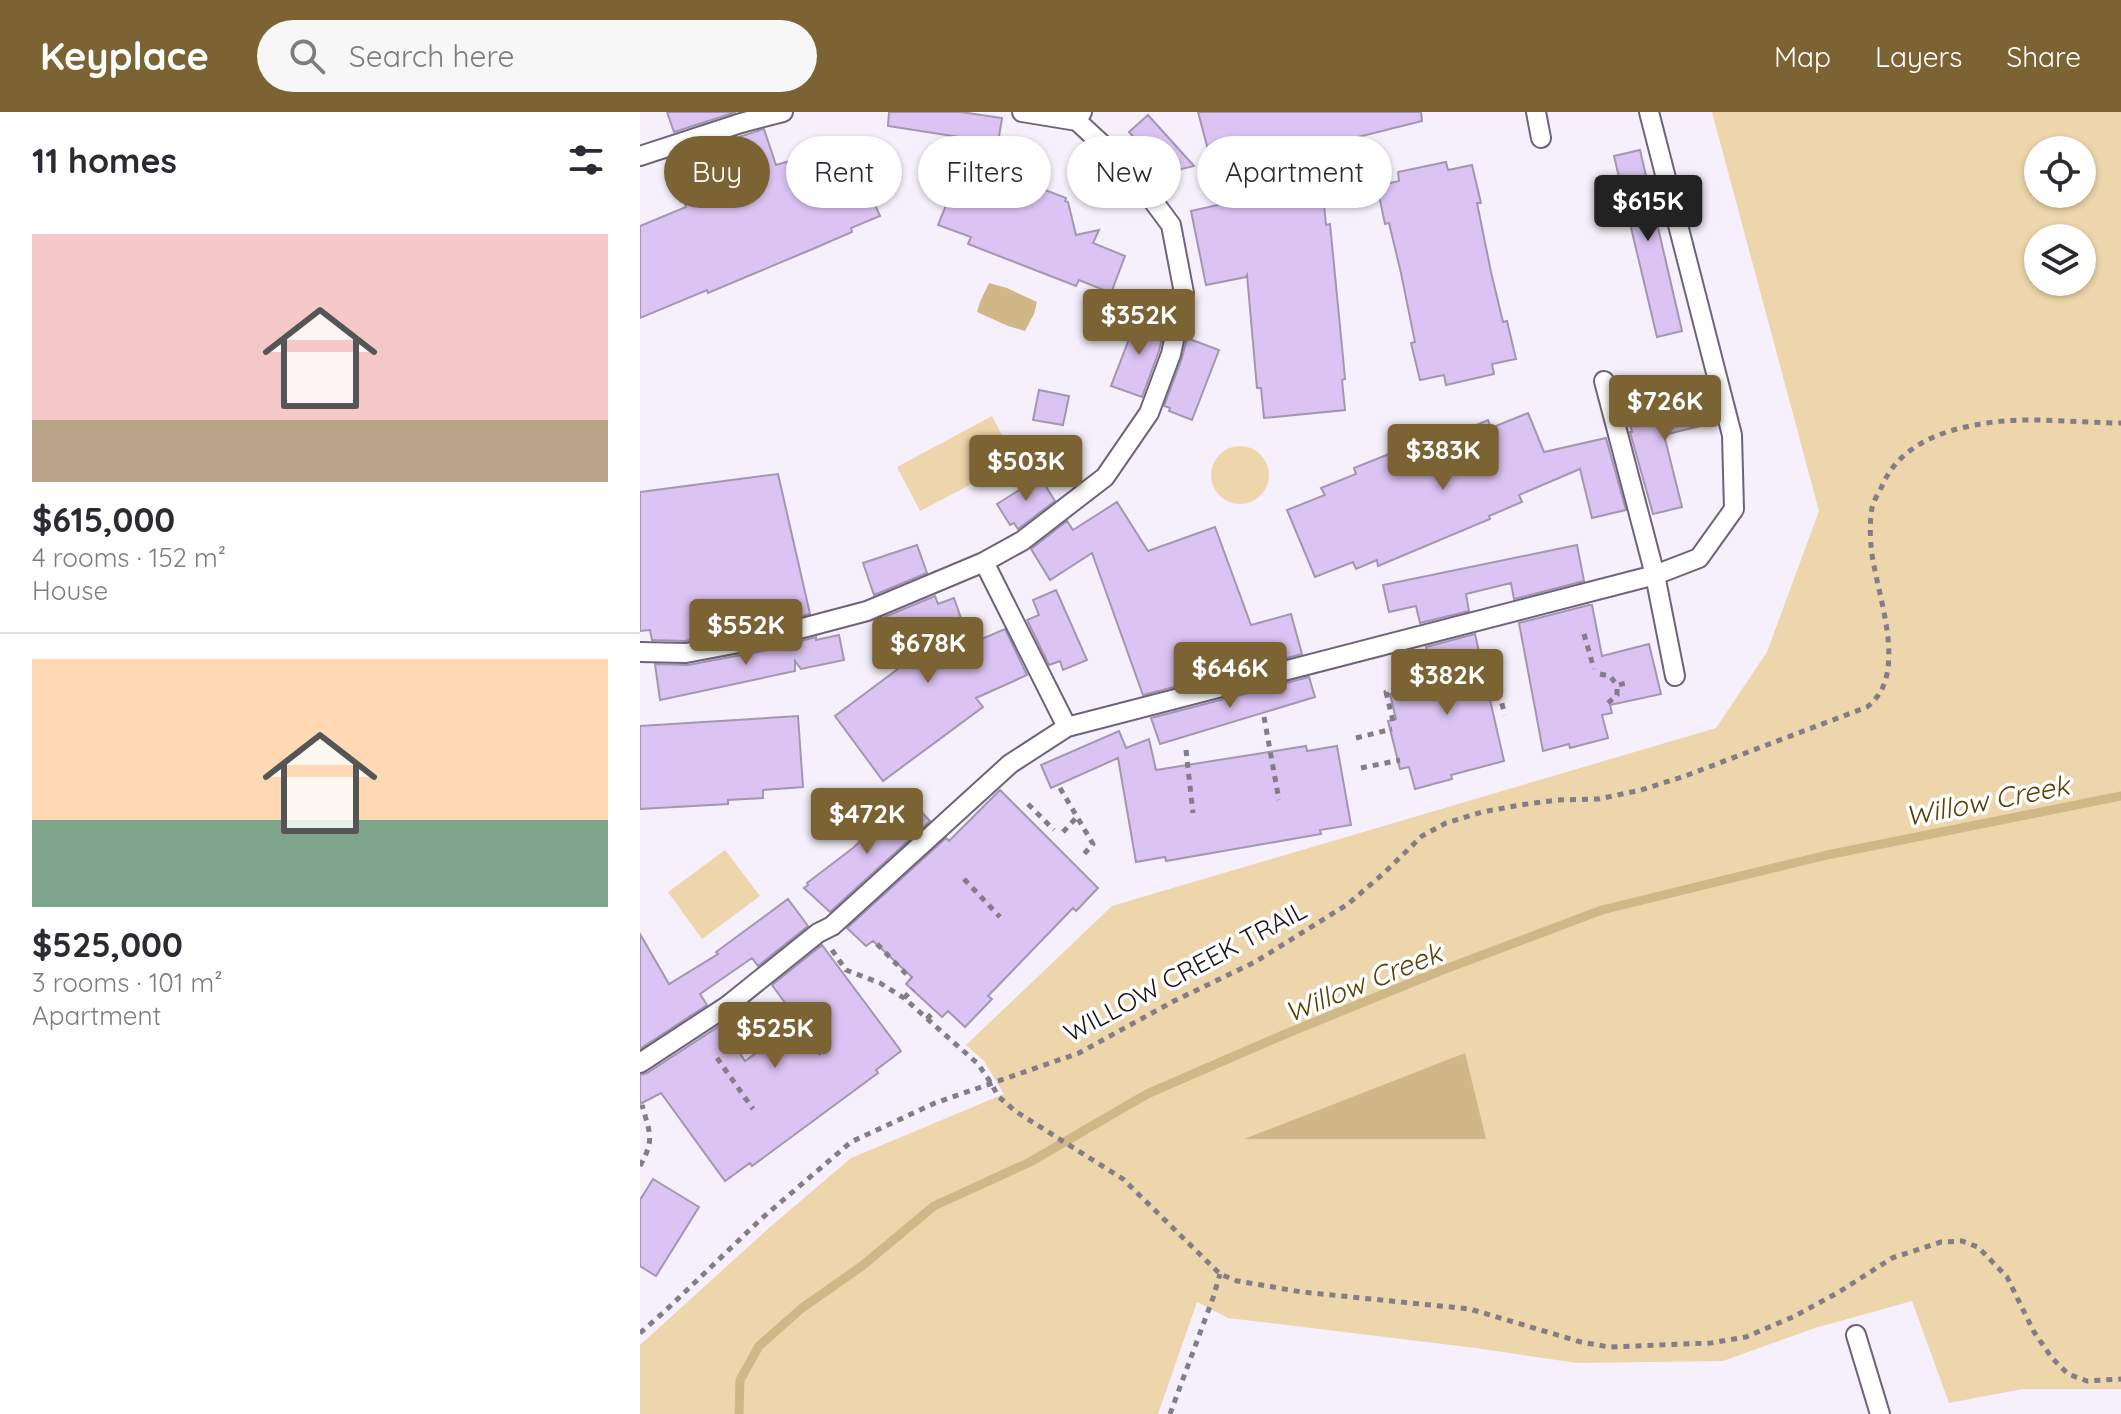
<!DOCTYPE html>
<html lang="en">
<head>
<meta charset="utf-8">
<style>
	:root { --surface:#fff; --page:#f7f7f7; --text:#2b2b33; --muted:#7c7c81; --line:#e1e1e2; --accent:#7b6334 }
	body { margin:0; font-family:Quicksand,sans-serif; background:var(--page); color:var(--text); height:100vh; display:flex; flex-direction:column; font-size:30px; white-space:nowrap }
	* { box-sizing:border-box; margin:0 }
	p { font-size:26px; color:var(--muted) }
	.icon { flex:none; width:44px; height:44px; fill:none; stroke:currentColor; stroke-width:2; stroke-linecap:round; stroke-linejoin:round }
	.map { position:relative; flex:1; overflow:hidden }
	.drawer { display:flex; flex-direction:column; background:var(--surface); width:640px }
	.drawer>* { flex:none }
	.top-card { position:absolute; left:24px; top:24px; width:760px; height:72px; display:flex; gap:16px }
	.buttons { position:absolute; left:1384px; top:24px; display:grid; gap:16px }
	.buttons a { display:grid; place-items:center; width:72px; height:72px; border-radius:50%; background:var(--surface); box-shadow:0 2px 6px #0004; font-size:40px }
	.price { position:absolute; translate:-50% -68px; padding:0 18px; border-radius:8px; background:var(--accent); color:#fff; font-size:26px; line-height:52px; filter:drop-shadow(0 2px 4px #0008) }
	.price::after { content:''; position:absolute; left:50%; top:48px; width:24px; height:18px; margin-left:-12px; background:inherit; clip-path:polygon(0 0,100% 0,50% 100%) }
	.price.current { background:#222; color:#fff }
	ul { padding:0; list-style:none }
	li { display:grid; align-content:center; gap:16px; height:424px; padding:0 32px }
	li+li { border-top:2px solid var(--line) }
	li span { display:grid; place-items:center; height:248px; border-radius:0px; color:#555 }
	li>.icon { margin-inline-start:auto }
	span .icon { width:144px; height:144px; fill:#fffc; stroke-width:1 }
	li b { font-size:34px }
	h2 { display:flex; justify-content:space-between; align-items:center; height:96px; padding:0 32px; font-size:34px }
	.tag { padding:0 28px; border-radius:36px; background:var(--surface); box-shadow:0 2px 6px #0004; font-size:28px; line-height:72px }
	.tag.current { background:var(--accent); color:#fff }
	header { display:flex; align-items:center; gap:48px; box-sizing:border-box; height:112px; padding:0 40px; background:var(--accent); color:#fff }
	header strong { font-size:38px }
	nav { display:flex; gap:44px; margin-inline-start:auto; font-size:28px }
	.search { width:560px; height:72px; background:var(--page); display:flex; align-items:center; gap:20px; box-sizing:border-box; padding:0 28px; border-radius:44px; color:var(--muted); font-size:30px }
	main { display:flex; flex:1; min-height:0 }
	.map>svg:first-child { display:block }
	.green { fill:#edd6ab; fill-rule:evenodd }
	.water { fill:#d0b788 }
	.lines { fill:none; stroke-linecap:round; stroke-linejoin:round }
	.stream { stroke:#d0b788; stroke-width:9 }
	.building { fill:#dbc4f3; stroke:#a396b0; stroke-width:2 }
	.service-casing { stroke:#6f637b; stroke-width:22 }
	.path { stroke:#827d87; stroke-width:5; stroke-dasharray:6 6; stroke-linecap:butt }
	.service { stroke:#fff; stroke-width:18 }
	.labels { text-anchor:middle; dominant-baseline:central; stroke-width:7; stroke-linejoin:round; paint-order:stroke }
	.street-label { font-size:26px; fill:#18131c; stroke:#fff }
	.water-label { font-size:28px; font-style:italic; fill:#5a4104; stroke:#fff }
</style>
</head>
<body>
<header>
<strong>Keyplace</strong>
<div class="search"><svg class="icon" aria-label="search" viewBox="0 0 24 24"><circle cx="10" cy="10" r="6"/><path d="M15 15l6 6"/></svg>Search here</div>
<nav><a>Map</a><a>Layers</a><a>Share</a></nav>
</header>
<main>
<section class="drawer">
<h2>11 homes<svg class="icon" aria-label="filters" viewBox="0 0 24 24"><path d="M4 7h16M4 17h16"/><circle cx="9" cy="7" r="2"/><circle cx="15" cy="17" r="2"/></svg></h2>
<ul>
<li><span style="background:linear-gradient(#f6c9c9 75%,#b9a48a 0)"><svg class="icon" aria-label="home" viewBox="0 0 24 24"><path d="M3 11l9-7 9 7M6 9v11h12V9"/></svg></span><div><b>$615,000</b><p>4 rooms · 152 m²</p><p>House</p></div></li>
<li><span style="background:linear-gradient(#ffd9b3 65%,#7fa58c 0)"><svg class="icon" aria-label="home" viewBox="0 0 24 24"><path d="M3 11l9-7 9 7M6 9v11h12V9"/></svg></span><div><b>$525,000</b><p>3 rooms · 101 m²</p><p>Apartment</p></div></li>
</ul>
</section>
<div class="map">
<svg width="1481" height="1302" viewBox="0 0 1481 1302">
	<rect width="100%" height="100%" fill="#f5f0fb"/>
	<path class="green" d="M 1072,0 L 1481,0 L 1481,1277 L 1383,1277 L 1309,1291 L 1272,1189 L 1175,1216 L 1083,1249 L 937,1251 L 836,1236 L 588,1206 L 557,1190 L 518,1302 L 0,1302 L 0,1233 L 130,1115 L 211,1046 L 364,982 L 344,949 L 326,933 L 472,794 L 1076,616 L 1127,540 L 1179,399 ZM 1398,38 L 1442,38 L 1442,82 L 1398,82 ZM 1398,126 L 1442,126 L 1442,170 L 1398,170 Z
		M 352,304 L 376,349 L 280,399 L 257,355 Z
		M571 363a29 29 0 1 1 58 0a29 29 0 1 1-58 0Z
		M 85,738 L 120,784 L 62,827 L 28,780 Z"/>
	<path class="water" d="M 349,171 L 367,176 L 397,190 L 394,202 L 385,219 L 368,214 L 337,200 L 340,190 Z
		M 825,941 L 846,1027 L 604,1027 Z"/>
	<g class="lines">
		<path class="stream" d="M 99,1302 L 100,1268 L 119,1234 L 162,1196 L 222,1154 L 294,1094 L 390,1050 L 507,982 L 643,923 L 800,859 L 962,798 L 1187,743 L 1481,684"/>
	</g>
	<path class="building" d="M 27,0 L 96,0 L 34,20 Z
		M 249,0 L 321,0 L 362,6 L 358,31 L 248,14 Z
		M 558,0 L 781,0 L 782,9 L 614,51 L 611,39 L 571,49 Z
		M 508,3 L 554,54 L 526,61 L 489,20 Z
		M 124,17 L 136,53 L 160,46 L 206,26 L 240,104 L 211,116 L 212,120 L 175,136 L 68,181 L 67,178 L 0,206 L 0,114 L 46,95 L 30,47 Z
		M 1000,38 L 1042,219 L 1017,225 L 974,44 Z
		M 806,50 L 808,58 L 832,53 L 841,91 L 837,91 L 851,160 L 863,210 L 867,209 L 876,247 L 852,252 L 854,262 L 806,273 L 804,263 L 780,268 L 771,231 L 775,230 L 761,161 L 749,111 L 745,112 L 737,74 L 759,69 L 758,60 Z
		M 356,62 L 394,77 L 395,74 L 426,86 L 425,89 L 428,90 L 436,123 L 459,118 L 453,131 L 485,144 L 471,181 L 439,168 L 436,174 L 328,132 L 331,125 L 298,113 L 313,76 L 345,89 Z
		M 683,82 L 686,113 L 690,112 L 703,245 L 705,267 L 702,268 L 705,298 L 624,306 L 621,276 L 617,276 L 607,163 L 606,165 L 566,173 L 551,99 L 582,92 Z
		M 498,204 L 521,212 L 520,216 L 524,217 L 519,239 L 502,285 L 471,274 Z
		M 547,226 L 579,238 L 552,308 L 529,299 L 530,296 L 524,294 L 542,246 Z
		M 1053,264 L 1064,313 L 1024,323 L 1042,395 L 1013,402 L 990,320 L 992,320 L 989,307 L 1035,295 L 1029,270 Z
		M 399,278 L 429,284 L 423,313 L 393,308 Z
		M 888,301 L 904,340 L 966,326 L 986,398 L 952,406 L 940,357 L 879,383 L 882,390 L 849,404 L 850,407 L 738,454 L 737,448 L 716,457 L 713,450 L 675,465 L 647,398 L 685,383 L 681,376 L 716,362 L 714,356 L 749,342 L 813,316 L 815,322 L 848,308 L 851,316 Z
		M 138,362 L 170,502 L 122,514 L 45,529 L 12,528 L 10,518 L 0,519 L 0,380 Z
		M 400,365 L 415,389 L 378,417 L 374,411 L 370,413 L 357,392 Z
		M 477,390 L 508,439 L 575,415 L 611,513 L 651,502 L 662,542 L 503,583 L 452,441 L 410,468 L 391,437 L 427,409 L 433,418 Z
		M 277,433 L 287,461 L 234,483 L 223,451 Z
		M 937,433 L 944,469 L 874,487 L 871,471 L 826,482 L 829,499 L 780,511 L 776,494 L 749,500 L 743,473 Z
		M 416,478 L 447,548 L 423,558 L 420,549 L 409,553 L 387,508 L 399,503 L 393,488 Z
		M 295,484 L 298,492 L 314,486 L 330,532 L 365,517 L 387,563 L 336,586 L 343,595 L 243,669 L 195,604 L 298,527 L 252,538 L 242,506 Z
		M 949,493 L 952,493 L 962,544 L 1009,532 L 1021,582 L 970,593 L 972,601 L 962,603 L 968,626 L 930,636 L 929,632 L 903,639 L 879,511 Z
		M 835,522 L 864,649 L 811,663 L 812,667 L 775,677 L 769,655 L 760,657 L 748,609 L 756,607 L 750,582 L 794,571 L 786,535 Z
		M 199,523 L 204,548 L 161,557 L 155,549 L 155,559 L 20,588 L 15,552 L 48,553 L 128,538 L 176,525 L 176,528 Z
		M 669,565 L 675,585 L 520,632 L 511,606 Z
		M 158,604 L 163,675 L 123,678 L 123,686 L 88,688 L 88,692 L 0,697 L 0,614 Z
		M 479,619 L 486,636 L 509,627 L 516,658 L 666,634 L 667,639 L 697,634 L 711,713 L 680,718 L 681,722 L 549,745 L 526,749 L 525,745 L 496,750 L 478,646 L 411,676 L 401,653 Z
		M 360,678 L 458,776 L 436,799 L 433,796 L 348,884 L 352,887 L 325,915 L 308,899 L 302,905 L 266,872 L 272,865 L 233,829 L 226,834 L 207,816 L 306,726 L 309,729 Z
		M 267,685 L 290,709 L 190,800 L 164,776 L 168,773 L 167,771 L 213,736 Z
		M 148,787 L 168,814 L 118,854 L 112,846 L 60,882 L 67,893 L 0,937 L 0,822 L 29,872 L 78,842 L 76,840 Z
		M 182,833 L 261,939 L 236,958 L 238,961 L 131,1040 L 112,1054 L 110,1051 L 85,1069 L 21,981 L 0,992 L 0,963 L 7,961 L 81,913 L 105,949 L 159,910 L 132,873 Z
		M 13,1067 L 59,1095 L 16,1164 L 0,1154 L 0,1088 Z"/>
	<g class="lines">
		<defs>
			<path id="service" d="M 382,0 L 437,9
				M 896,0 L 901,26
				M 0,44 L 101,11 L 143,0
				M 964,269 L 1015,463 L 1035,564
				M 344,450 L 427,615
				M 0,540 L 46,541 L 125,526 L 227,499 L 344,450 L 382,429 L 465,365 L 509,301 L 531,242 L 544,181 L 531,113 L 490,58 L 437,9 L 442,0
				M 0,951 L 87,894 L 178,821 L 192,814 L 370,652 L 427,615 L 1015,463 L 1059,446 L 1094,397 L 1092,323 L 1009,0
				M 1216,1223 L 1240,1302"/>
		</defs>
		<use href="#service" class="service-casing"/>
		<path class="path" d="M 944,522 L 954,557
			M 849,545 L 865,603
			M 960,562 L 970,564 L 977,573
			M 968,591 L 977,583 L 977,573 L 987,571
			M 624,605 L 639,688
			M 753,609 L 746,580 L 758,576 L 756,567
			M 716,626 L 752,617
			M 546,638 L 553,701
			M 721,656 L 760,648
			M 420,676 L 453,732 L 444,742
			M 388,692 L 414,718
			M 423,720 L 436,706
			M 324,767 L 360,805
			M 237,832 L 271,867
			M 192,838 L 206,858 L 240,871 L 264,886 L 338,952 L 351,971 L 358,984 L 375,999 L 483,1067 L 580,1162 L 597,1169 L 662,1180 L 830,1197 L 941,1230 L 969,1235 L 1071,1231 L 1106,1225 L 1155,1204 L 1199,1180 L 1252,1146 L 1301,1130 L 1322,1129 L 1338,1135 L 1367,1165 L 1394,1220 L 1412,1246 L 1428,1262 L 1447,1269 L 1481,1267
			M 264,886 L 273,877
			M 146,901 L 184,945
			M 287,907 L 295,898
			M 106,913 L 119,918
			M 77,946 L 113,997
			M 0,1054 C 15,1027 10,1022 2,993
			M 0,1221 L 24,1200 L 121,1107 L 211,1030 L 295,991 L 439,941 L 534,889 L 615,850 L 708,792 L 744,761 L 782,724 L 806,711 L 842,700 L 880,693 L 917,688 L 959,687 L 1001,678 L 1045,664 L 1227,595 C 1272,561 1234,478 1231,433 C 1230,422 1230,407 1232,396 C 1233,389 1239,381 1242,374 C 1258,336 1297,320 1335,313 C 1383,303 1432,311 1481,311
			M 530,1302 L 573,1186 L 580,1162"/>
		<use href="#service" class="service"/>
	</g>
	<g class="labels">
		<g class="street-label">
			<text transform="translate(545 859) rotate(-28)">WILLOW CREEK TRAIL</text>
		</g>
		<g class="water-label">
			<text transform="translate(1347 688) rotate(-11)">Willow Creek</text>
			<text transform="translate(723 870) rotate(-22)">Willow Creek</text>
		</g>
	</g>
</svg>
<div class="buttons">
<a><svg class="icon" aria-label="locate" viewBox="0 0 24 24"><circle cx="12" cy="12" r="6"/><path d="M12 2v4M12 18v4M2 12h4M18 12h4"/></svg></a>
<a><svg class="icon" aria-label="layers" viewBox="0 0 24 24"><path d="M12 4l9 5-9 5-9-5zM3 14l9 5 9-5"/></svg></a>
</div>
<b class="price current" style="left:1008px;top:131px">$615K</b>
<b class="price" style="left:499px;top:245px">$352K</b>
<b class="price" style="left:1025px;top:331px">$726K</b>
<b class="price" style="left:803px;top:380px">$383K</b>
<b class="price" style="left:386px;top:391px">$503K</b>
<b class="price" style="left:106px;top:555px">$552K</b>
<b class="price" style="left:288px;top:573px">$678K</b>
<b class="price" style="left:590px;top:598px">$646K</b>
<b class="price" style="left:807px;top:605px">$382K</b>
<b class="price" style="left:227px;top:744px">$472K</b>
<b class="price" style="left:135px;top:958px">$525K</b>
<div class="top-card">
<a class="tag current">Buy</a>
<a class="tag">Rent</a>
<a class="tag">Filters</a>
<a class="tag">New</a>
<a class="tag">Apartment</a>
</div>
</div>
</main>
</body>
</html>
